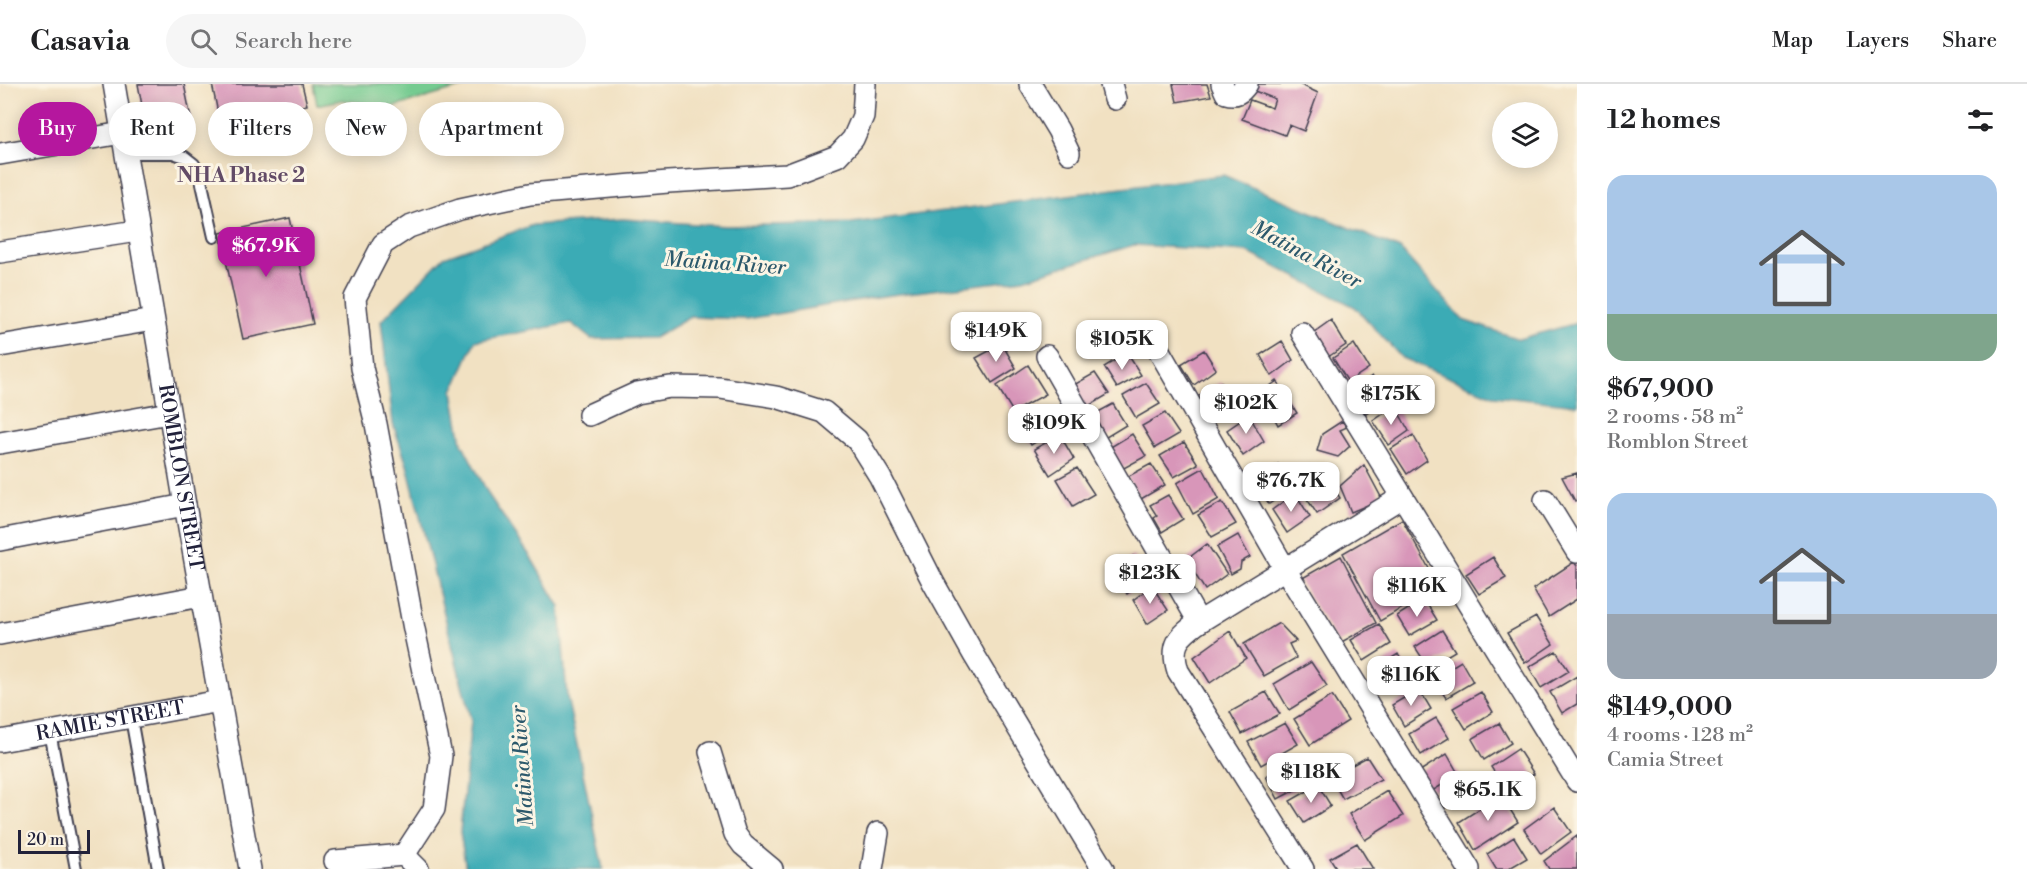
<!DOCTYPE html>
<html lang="en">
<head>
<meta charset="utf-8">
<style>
	:root { --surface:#fff; --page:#f6f6f6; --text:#202124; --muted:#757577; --line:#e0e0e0; --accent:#b5179e }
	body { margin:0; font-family:"Libre Bodoni",serif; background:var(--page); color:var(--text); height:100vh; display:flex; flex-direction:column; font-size:22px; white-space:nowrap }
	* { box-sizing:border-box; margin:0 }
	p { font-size:20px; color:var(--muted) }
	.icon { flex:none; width:33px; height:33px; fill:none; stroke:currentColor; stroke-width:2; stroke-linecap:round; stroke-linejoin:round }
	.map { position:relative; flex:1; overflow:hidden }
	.details { display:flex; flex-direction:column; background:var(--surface); width:450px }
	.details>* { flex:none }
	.banner { position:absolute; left:18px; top:18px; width:570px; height:54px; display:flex; gap:12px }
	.controls { position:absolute; left:1492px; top:18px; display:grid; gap:12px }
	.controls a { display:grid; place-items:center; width:66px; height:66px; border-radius:50%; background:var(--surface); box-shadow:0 3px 15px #0003; font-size:30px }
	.scale { position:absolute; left:18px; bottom:15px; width:72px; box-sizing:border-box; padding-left:6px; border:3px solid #22223b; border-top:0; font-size:16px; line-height:21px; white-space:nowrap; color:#22223b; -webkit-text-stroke:4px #fcf5e5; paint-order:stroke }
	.price { position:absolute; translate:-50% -51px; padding:0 14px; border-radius:12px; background:#fff; color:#222; font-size:20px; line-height:39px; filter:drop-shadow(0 2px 3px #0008) }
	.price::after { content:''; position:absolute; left:50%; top:36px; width:18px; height:14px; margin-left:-9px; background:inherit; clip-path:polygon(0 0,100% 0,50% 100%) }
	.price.on { background:var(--accent); color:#fff }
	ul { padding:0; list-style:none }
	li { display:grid; align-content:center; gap:12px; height:318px; padding:0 30px }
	li span { display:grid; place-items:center; height:186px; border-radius:18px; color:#555 }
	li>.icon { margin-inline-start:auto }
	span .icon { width:108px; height:108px; fill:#fffc; stroke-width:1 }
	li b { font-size:26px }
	h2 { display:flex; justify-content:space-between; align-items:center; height:72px; padding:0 30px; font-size:26px }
	.pill { padding:0 21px; border-radius:27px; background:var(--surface); box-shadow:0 3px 15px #0003; font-size:21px; line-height:54px }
	.pill.on { background:var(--accent); color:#fff }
	header { display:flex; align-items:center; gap:36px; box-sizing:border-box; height:84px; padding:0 30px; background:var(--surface); border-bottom:2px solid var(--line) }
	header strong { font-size:28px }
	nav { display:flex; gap:33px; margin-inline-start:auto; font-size:21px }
	.search { width:420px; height:54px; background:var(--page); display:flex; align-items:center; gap:15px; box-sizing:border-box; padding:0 21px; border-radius:33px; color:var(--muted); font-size:22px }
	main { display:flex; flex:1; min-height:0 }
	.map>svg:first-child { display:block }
	.green { fill:#74cb90; stroke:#4b7666; stroke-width:1.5 }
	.water { fill:#3aabb5; stroke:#2e6678; stroke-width:1.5 }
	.building { fill:#d896b9 }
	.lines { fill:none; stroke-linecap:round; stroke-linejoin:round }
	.service-casing { stroke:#413f4f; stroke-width:14 }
	.minor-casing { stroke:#413f4f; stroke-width:24 }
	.service { stroke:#fff; stroke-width:10 }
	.minor { stroke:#fff; stroke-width:21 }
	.labels { text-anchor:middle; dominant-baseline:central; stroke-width:6; stroke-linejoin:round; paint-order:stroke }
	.street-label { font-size:20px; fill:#22223b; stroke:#fcf5e5 }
	.neighbourhood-label { font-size:21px; font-weight:bold; fill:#624b67; stroke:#fcf5e5 }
	.water-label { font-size:21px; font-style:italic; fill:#2c596c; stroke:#fcf5e5 }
</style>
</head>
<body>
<header>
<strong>Casavia</strong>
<div class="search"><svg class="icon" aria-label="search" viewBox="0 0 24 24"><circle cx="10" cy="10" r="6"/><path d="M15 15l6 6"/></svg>Search here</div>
<nav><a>Map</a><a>Layers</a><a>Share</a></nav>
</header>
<main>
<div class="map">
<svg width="1577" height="785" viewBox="0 0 1577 785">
	<rect width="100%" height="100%" fill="#fcf5e5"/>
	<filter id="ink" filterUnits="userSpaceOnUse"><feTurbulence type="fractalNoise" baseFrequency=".0167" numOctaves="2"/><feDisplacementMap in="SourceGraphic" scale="12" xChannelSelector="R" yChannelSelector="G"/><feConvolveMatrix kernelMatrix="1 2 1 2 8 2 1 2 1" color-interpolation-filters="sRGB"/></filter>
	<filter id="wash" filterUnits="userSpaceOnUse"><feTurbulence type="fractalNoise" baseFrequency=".008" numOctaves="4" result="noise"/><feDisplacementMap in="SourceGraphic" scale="24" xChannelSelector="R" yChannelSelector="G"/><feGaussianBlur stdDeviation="1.35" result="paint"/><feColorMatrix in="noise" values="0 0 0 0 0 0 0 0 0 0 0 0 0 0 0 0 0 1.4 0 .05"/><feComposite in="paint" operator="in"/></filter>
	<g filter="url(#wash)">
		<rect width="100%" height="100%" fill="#f1e1c2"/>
		<path class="green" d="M 313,0 L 474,0 L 394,23 L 342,16 L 317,21 Z"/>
		<path class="water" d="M 1223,91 L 1400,165 L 1463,236 L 1519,255 L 1577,239 L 1577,321 L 1493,312 L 1402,274 L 1355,223 L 1247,168 L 1134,161 L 1023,195 L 883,212 L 747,235 L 690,233 L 654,254 L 591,255 L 571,239 L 475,257 L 453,307 L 462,359 L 490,413 L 530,472 L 560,523 L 567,613 L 603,785 L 466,785 L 460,748 L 471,637 L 407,381 L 393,340 L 381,237 L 444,173 L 533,141 L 623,135 L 726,142 L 851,139 Z"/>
		<g id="blocks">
			<path class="building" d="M 138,0 L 184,0 L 191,34 L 146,43 Z
				M 212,0 L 302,0 L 307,21 L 220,39 Z
				M 1173,0 L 1207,0 L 1211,12 L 1177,18 Z
				M 1254,0 L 1299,0 L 1318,9 L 1304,47 L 1289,41 L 1285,51 L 1242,35 L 1250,16 L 1272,24 L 1275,15 L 1252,6 Z
				M 290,134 L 313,240 L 243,255 L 220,149 Z
				M 1331,236 L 1346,261 L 1325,275 L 1310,251 Z
				M 1282,257 L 1293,276 L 1272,292 L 1260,271 Z
				M 1002,260 L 1016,284 L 992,299 L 976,274 Z
				M 1354,260 L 1369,284 L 1348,298 L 1333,274 Z
				M 1204,266 L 1216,285 L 1194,301 L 1181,280 Z
				M 1127,269 L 1141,291 L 1117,304 L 1104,283 Z
				M 1028,281 L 1046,310 L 1013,328 L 997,302 Z
				M 1095,289 L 1109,310 L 1085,324 L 1072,302 Z
				M 1372,292 L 1387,316 L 1366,330 L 1351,306 Z
				M 1277,297 L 1297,329 L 1278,341 L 1271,328 L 1268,332 L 1255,313 Z
				M 1221,298 L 1232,317 L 1211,332 L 1198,312 Z
				M 1146,299 L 1160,320 L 1136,334 L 1123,312 Z
				M 1113,320 L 1126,341 L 1103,355 L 1089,333 Z
				M 1041,322 L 1055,346 L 1031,361 L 1016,336 Z
				M 1395,322 L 1409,347 L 1389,361 L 1373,337 Z
				M 1165,329 L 1179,350 L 1155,364 L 1142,342 Z
				M 1249,331 L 1264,357 L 1243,372 L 1227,346 Z
				M 1342,337 L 1347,343 L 1340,346 L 1350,362 L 1338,373 L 1317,367 L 1322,350 Z
				M 1132,350 L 1146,372 L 1122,385 L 1109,364 Z
				M 1060,351 L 1074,375 L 1050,391 L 1034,365 Z
				M 1413,351 L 1427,376 L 1407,390 L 1391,365 Z
				M 1184,358 L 1198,380 L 1174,393 L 1160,372 Z
				M 1151,380 L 1165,401 L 1141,415 L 1127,393 Z
				M 1278,380 L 1293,404 L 1269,420 L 1254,397 Z
				M 1364,381 L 1382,415 L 1351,428 L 1340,402 Z
				M 1077,384 L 1094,410 L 1073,422 L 1057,395 Z
				M 1203,384 L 1219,415 L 1193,430 L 1177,399 Z
				M 1577,389 L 1577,416 L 1575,417 L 1562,393 Z
				M 1325,390 L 1340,414 L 1317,430 L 1301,406 Z
				M 1295,409 L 1310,433 L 1287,449 L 1272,426 Z
				M 1168,411 L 1183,435 L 1162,448 L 1154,434 L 1157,432 L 1150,421 Z
				M 1222,418 L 1236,440 L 1212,453 L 1198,431 Z
				M 1402,435 L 1439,503 L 1380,537 L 1343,469 Z
				M 1238,451 L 1250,473 L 1241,478 L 1240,485 L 1231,490 L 1217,463 Z
				M 1207,460 L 1227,490 L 1205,506 L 1186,476 Z
				M 1133,472 L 1147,495 L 1127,510 L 1112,486 Z
				M 1341,472 L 1376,539 L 1338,560 L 1299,496 Z
				M 1493,473 L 1506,494 L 1479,510 L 1466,490 Z
				M 1574,478 L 1577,482 L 1577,515 L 1549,533 L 1533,505 Z
				M 1152,502 L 1168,526 L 1147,540 L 1133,516 Z
				M 1424,515 L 1437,536 L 1409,552 L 1397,532 Z
				M 1536,533 L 1553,560 L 1525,579 L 1507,549 Z
				M 1279,539 L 1296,557 L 1289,560 L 1296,574 L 1264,592 L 1244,560 Z
				M 1379,540 L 1391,560 L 1364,577 L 1351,556 Z
				M 1442,546 L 1455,567 L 1428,583 L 1415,563 Z
				M 1230,547 L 1246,574 L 1210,599 L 1194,573 Z
				M 1556,567 L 1569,587 L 1541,604 L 1529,583 Z
				M 1398,570 L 1410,591 L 1383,607 L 1371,587 Z
				M 1461,577 L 1473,598 L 1446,614 L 1433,594 Z
				M 1311,578 L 1327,602 L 1289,626 L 1274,600 Z
				M 1577,592 L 1577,620 L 1562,629 L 1550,608 Z
				M 1419,605 L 1431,625 L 1404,642 L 1392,621 Z
				M 1266,608 L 1280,630 L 1242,650 L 1230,628 Z
				M 1481,608 L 1493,628 L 1466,645 L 1453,624 Z
				M 1332,612 L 1348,637 L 1310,661 L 1294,635 Z
				M 1436,634 L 1449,654 L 1421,671 L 1409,650 Z
				M 1285,639 L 1298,660 L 1261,681 L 1248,658 Z
				M 1499,639 L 1511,659 L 1484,676 L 1472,655 Z
				M 1518,665 L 1534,690 L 1506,707 L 1491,683 Z
				M 1447,670 L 1459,691 L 1432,707 L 1420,687 Z
				M 1303,672 L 1316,695 L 1278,715 L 1266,692 Z
				M 1367,673 L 1381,695 L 1343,715 L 1330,693 Z
				M 1318,701 L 1331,722 L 1304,739 L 1290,717 Z
				M 1387,707 L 1403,732 L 1365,756 L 1349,730 Z
				M 1501,711 L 1518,738 L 1475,766 L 1459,738 Z
				M 1554,723 L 1571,748 L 1541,770 L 1524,745 Z
				M 1577,752 L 1577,785 L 1549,785 L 1544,777 Z
				M 1514,753 L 1527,774 L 1508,785 L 1496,785 L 1487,770 Z
				M 1357,759 L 1373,785 L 1337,785 L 1330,774 Z"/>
		</g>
	</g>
	<g filter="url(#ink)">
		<use href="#blocks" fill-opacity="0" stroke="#413f4f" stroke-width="1.5"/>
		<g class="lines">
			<defs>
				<path id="service" d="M 125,69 L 173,69 L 185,73 L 194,80 L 200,91 L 214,153
					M 131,634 L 158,785
					M 50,648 L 76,785"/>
				<g id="minor">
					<path id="s1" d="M 114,0 L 185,421 L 250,785"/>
					<path d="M 1030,0 L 1058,46 L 1069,69"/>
					<path d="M 1111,0 L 1115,15"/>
					<path d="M 1222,0 L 1226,9 C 1236,12 1241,9 1247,0"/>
					<path d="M 0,70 L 122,49"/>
					<path d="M 0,168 L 137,147"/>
					<path d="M 1302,249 L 1577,697"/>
					<path d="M 1154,258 L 1285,485 L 1469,785"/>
					<path d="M 0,262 L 153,236"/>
					<path d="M 1047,272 L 1199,538"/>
					<path d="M 589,331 L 637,309 L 670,303 L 720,304 L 776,313 L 824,328 L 857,356 L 880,393 L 933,498 L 974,571 L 1103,785"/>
					<path d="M 0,359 L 169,329"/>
					<path d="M 1545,416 L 1577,468"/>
					<path d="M 0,456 L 185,421"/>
					<path d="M 0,550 L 201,512"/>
					<path id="s2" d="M 0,657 L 220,617"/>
					<path d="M 710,668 L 735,750 L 743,761 L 772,785"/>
					<path d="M 404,771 L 434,725 L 441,672 L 414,545 L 376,340 L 362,284 L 355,214 L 383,160 L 409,143 L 460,125 L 530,110 L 668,98 L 787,91 L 837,72 L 853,55 L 863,32 L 865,0"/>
					<path d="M 335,777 L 404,771 L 418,785"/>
					<path d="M 872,785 L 878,749"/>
					<path d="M 1303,785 L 1178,587 C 1170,561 1178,553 1199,538 L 1402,413"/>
				</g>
			</defs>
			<use href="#service" class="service-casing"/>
			<use href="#minor" class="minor-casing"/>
			<use href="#service" class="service"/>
			<use href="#minor" class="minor"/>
		</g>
	</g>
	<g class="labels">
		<g class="street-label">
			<text stroke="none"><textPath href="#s1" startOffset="399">ROMBLON STREET</textPath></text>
			<text stroke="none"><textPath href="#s2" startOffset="112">RAMIE STREET</textPath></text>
		</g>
		<g class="neighbourhood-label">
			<text x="241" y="92">NHA Phase 2</text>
		</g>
		<g class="water-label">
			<text transform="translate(1306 171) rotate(28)">Matina River</text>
			<text transform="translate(725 180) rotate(4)">Matina River</text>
			<text transform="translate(523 682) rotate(-94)">Matina River</text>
		</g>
	</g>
</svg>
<div class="controls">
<a><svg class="icon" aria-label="layers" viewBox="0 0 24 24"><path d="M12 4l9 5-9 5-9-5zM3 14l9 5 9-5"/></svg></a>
</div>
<div class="scale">20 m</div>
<b class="price on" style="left:266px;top:194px">$67.9K</b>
<b class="price" style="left:996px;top:279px">$149K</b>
<b class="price" style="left:1122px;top:287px">$105K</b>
<b class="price" style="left:1391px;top:342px">$175K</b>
<b class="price" style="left:1246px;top:351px">$102K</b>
<b class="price" style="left:1054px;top:371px">$109K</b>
<b class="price" style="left:1291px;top:429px">$76.7K</b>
<b class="price" style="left:1150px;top:521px">$123K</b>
<b class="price" style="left:1417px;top:534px">$116K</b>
<b class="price" style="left:1411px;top:623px">$116K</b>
<b class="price" style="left:1311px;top:720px">$118K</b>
<b class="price" style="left:1488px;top:738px">$65.1K</b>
<div class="banner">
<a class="pill on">Buy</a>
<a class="pill">Rent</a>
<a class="pill">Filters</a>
<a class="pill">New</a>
<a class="pill">Apartment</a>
</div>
</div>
<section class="details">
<h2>12 homes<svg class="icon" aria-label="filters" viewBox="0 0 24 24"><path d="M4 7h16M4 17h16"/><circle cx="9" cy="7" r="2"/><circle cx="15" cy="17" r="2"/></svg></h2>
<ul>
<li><span style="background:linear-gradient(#a9c7e8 75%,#7fa58c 0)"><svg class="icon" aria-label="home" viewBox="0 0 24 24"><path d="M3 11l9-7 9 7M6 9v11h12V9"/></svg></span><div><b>$67,900</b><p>2 rooms · 58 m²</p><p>Romblon Street</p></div></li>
<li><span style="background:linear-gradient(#a9c7e8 65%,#9aa5b1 0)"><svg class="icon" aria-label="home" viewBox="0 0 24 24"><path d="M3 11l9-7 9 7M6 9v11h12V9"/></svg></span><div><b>$149,000</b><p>4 rooms · 128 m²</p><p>Camia Street</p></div></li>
</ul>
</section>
</main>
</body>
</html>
